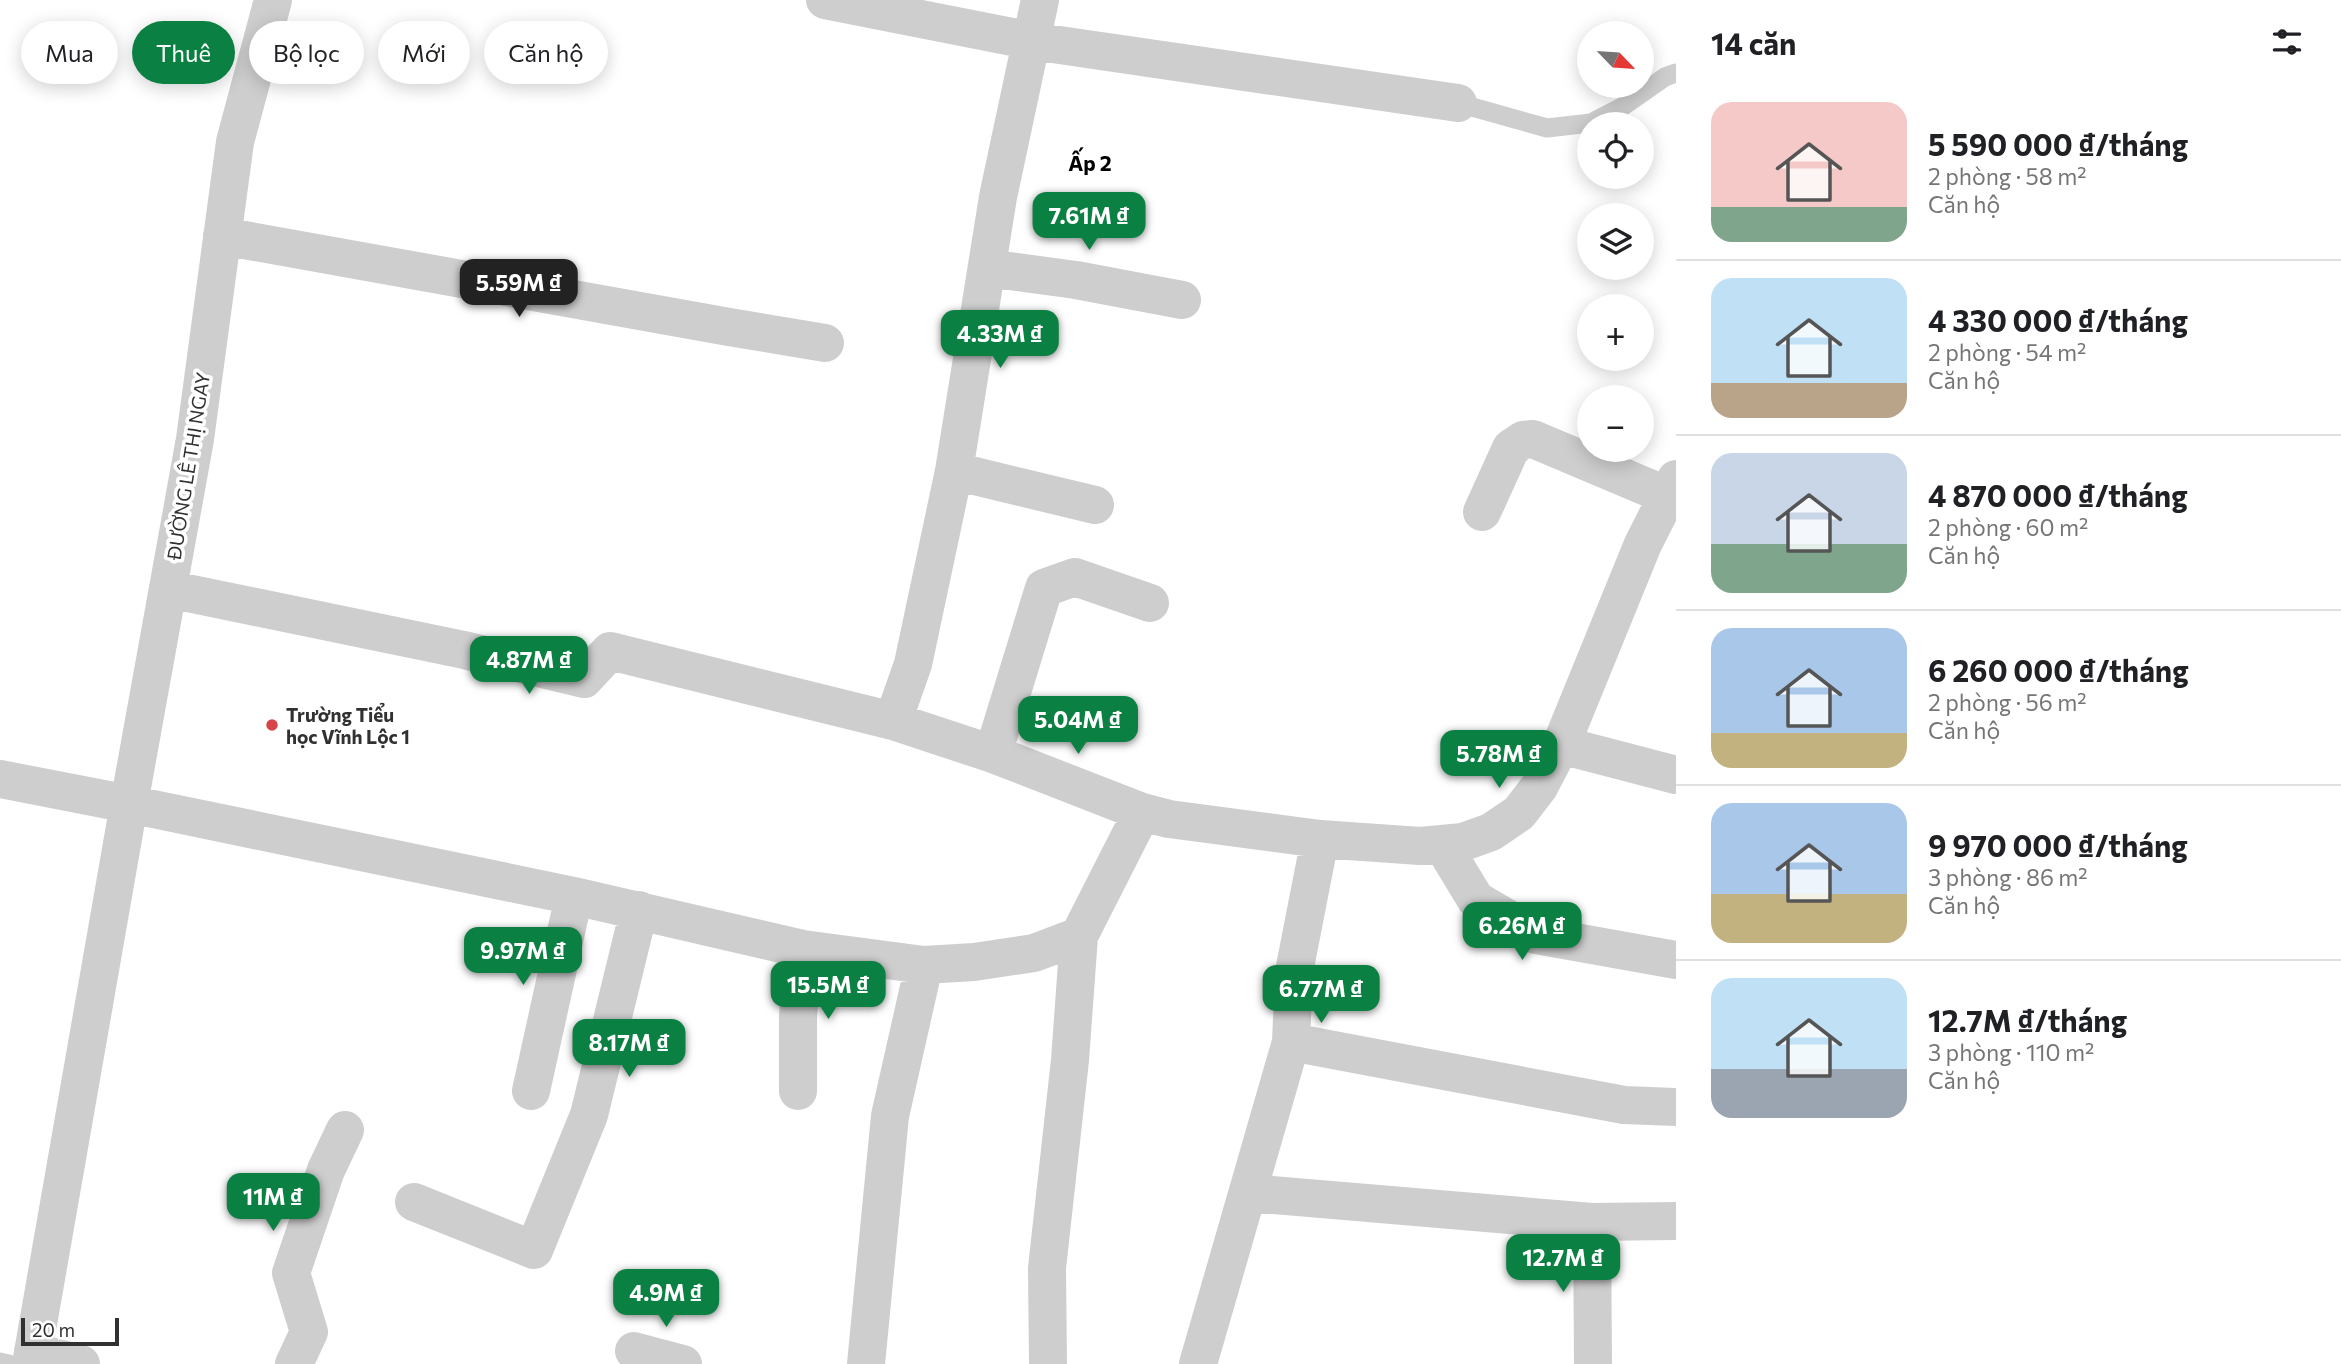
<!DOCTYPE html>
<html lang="vi">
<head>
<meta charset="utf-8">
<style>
	:root { --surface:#fff; --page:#f2f2f2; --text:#202124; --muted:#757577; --line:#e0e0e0; --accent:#0b8043 }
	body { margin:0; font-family:Commissioner,sans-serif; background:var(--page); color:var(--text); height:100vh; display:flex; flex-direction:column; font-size:26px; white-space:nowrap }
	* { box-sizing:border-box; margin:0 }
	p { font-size:23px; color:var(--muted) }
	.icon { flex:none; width:38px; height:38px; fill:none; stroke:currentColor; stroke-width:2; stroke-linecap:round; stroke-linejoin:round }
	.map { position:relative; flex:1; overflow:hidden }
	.panel { display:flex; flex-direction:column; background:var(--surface); width:665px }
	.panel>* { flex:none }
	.top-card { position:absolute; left:21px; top:21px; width:665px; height:63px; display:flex; gap:14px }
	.needle { width:46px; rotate:115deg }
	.buttons { position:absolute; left:1577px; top:21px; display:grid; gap:14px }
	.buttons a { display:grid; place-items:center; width:77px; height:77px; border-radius:50%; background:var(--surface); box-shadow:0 4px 18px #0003; font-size:35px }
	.scale { position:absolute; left:21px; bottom:18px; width:98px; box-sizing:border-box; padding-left:7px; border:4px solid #313131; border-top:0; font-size:19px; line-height:24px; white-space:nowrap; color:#313131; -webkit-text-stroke:5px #fff; paint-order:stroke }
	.price { position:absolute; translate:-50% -60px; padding:0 16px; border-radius:14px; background:var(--accent); color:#fff; font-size:23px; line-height:46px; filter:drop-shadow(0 2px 4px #0008) }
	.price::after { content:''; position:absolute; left:50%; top:42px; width:21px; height:16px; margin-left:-10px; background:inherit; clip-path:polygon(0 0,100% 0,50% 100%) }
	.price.on { background:#222; color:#fff }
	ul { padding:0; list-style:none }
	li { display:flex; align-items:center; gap:21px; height:175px; padding:0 35px }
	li+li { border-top:2px solid var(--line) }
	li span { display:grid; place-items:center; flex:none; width:196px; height:140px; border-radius:21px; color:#555 }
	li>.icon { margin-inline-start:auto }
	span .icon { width:84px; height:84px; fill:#fffc; stroke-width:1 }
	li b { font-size:30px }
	h2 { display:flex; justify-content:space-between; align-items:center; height:84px; padding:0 35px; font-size:30px }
	.tag { padding:0 24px; border-radius:32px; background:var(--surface); box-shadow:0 4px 18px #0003; font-size:24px; line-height:63px }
	.tag.on { background:var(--accent); color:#fff }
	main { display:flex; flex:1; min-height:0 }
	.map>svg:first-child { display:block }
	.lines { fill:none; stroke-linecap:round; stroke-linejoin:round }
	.service { stroke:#cecece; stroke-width:19 }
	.minor { stroke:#cecece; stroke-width:38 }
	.poi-dot { fill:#d64547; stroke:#fff; stroke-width:2.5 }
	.labels { text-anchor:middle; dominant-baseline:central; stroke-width:7; stroke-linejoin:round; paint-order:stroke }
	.street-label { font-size:19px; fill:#313131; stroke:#fff }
	.poi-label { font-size:19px; font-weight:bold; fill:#313131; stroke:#fff; text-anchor:start }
	.neighbourhood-label { font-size:21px; font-weight:bold; fill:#000; stroke:#fff }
</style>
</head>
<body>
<main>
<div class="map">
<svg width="1676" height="1364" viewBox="0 0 1676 1364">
	<rect width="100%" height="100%" fill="#fff"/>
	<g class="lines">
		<path class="service" d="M 1458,103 L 1547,128 L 1591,123 L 1622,107 L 1665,77 L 1676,73
			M 0,1362 L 9,1364"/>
		<path class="minor" d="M 825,0 L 1032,41 L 1458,103
			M 222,236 L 729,327 L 825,343
			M 987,268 L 1076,280 L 1182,300
			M 954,471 L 1095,505
			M 1482,512 L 1511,448 L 1523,440 L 1533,439 L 1668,496
			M 168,589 L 464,650 L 584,679 L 610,651 L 893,721 L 993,754 L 1044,588 L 1075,577 L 1150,603
			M 893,721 L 913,664 L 954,471 L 998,197 L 1040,0
			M 1561,745 L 1676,775
			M 993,754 L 1142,812 L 1169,819 L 1320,839 L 1420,846 L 1463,842 L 1491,832 L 1519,813 L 1539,787 L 1561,745 L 1643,544 L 1676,479
			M 0,779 L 129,804 L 195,439 L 235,142 L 273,0
			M 1442,844 L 1476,900 L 1536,935 L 1676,960
			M 1291,1042 L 1624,1105 L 1676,1107
			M 531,1091 L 574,896
			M 798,1091 L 798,1016 L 803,949
			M 1249,1193 L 1592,1222 L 1676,1221
			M 414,1202 L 534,1250 L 589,1115 L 639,910
			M 1592,1222 L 1593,1364
			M 33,1351 L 81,1364
			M 634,1351 L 683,1364
			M 31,1364 L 129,804 L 574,896 L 803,949 L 924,965 L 974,962 L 1034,953 L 1079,936 L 1142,812
			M 294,1364 L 309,1332 L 291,1273 L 326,1170 L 345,1130
			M 866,1364 L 890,1116 L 924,965
			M 1048,1364 L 1047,1268 L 1070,1060 L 1079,936
			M 1198,1364 L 1291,1042 L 1294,972 L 1320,839"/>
	</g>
	<circle class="poi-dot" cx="272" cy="725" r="7"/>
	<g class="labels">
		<g class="street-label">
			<text transform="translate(188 466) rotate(-81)">ĐƯỜNG LÊ THỊ NGAY</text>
		</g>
		<g class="poi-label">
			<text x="286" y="714">Trường Tiểu<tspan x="286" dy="22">học Vĩnh Lộc 1</tspan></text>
		</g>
		<g class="neighbourhood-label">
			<text x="1090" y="162">Ấp 2</text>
		</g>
	</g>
</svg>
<div class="buttons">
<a><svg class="needle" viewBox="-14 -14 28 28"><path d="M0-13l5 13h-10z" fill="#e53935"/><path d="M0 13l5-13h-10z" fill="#757577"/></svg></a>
<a><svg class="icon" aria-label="locate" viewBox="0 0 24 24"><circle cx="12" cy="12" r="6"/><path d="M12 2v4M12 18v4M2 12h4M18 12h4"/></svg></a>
<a><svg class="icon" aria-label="layers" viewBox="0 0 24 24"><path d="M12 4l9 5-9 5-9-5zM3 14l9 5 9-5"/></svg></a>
<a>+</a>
<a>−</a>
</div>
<div class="scale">20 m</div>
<b class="price" style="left:1089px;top:252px">7.61M ₫</b>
<b class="price on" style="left:519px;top:319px">5.59M ₫</b>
<b class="price" style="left:1000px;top:370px">4.33M ₫</b>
<b class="price" style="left:529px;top:696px">4.87M ₫</b>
<b class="price" style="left:1078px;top:756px">5.04M ₫</b>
<b class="price" style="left:1499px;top:790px">5.78M ₫</b>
<b class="price" style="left:1522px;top:962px">6.26M ₫</b>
<b class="price" style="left:523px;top:987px">9.97M ₫</b>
<b class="price" style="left:828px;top:1021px">15.5M ₫</b>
<b class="price" style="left:1321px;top:1025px">6.77M ₫</b>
<b class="price" style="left:629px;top:1079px">8.17M ₫</b>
<b class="price" style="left:273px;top:1233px">11M ₫</b>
<b class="price" style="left:1563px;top:1294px">12.7M ₫</b>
<b class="price" style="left:666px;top:1329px">4.9M ₫</b>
<div class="top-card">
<a class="tag">Mua</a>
<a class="tag on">Thuê</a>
<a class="tag">Bộ lọc</a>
<a class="tag">Mới</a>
<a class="tag">Căn hộ</a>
</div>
</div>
<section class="panel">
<h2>14 căn<svg class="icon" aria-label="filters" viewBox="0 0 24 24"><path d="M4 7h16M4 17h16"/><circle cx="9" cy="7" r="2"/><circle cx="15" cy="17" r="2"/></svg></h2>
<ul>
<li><span style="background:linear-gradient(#f6c9c9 75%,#7fa58c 0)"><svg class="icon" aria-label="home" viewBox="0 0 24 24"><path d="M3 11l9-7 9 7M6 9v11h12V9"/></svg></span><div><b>5 590 000 ₫/tháng</b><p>2 phòng · 58 m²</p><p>Căn hộ</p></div></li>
<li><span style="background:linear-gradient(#bfe0f5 75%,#b9a48a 0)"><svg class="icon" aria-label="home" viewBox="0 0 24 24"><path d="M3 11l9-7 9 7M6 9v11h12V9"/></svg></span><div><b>4 330 000 ₫/tháng</b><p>2 phòng · 54 m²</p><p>Căn hộ</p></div></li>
<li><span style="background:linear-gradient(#c9d6e8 65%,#7fa58c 0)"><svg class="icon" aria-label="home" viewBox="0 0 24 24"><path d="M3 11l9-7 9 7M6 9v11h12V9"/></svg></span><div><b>4 870 000 ₫/tháng</b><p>2 phòng · 60 m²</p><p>Căn hộ</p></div></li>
<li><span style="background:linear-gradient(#a9c7e8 75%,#c2b280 0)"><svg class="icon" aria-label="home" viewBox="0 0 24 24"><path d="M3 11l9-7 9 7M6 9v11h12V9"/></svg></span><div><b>6 260 000 ₫/tháng</b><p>2 phòng · 56 m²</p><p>Căn hộ</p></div></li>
<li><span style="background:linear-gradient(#a9c7e8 65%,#c2b280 0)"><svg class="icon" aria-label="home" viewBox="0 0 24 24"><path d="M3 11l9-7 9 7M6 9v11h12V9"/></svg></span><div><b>9 970 000 ₫/tháng</b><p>3 phòng · 86 m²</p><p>Căn hộ</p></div></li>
<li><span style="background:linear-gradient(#bfe0f5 65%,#9aa5b1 0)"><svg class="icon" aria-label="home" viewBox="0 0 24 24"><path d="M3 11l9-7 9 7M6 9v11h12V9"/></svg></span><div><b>12.7M ₫/tháng</b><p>3 phòng · 110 m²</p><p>Căn hộ</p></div></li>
</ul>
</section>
</main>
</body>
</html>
